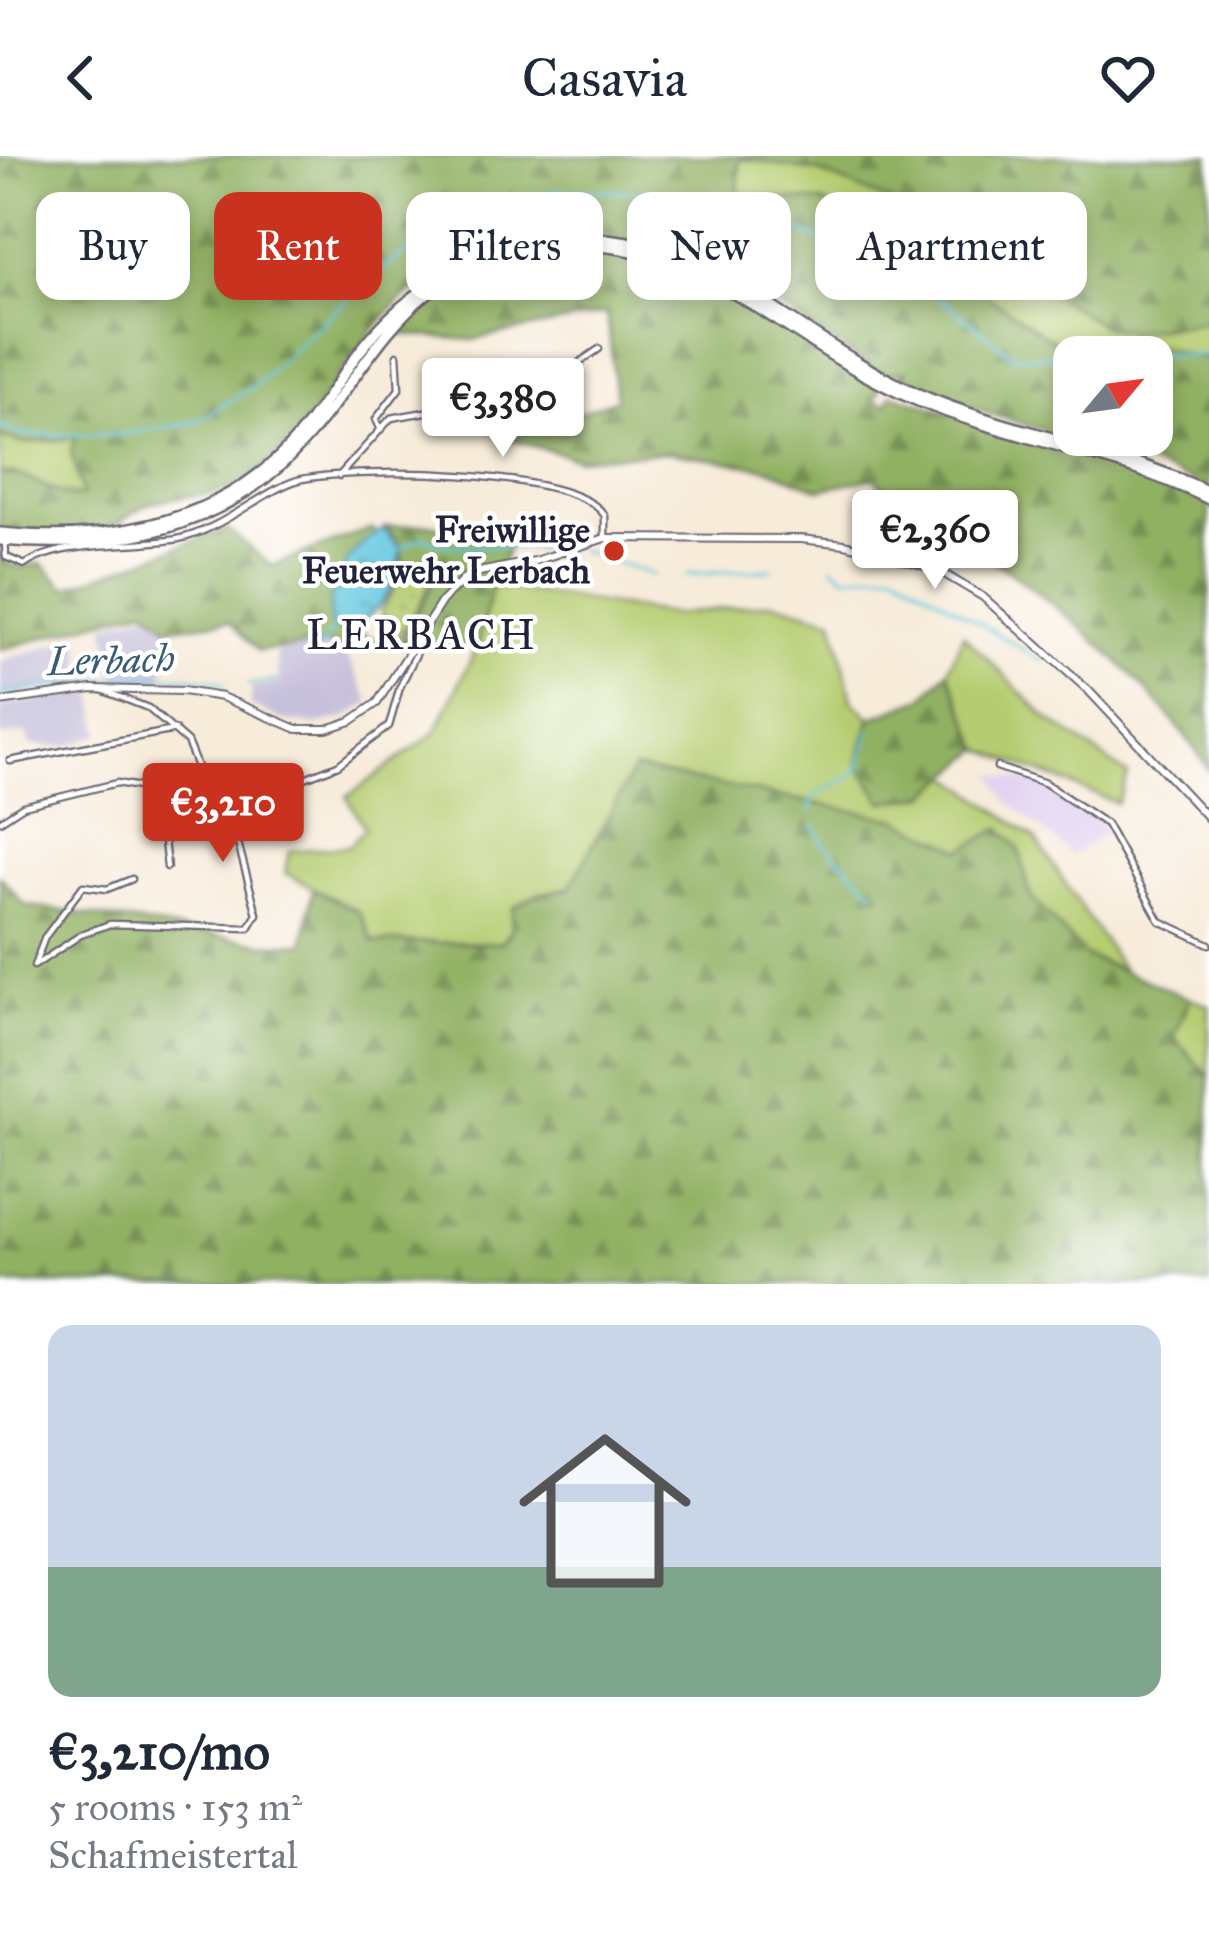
<!DOCTYPE html>
<html lang="en">
<head>
<meta charset="utf-8">
<style>
	:root { --surface:#fff; --page:#f2f2f3; --text:#1f2937; --muted:#747a83; --accent:#c8321e }
	body { margin:0; font-family:"IM FELL Great Primer",serif; background:var(--page); color:var(--text); height:100vh; display:flex; flex-direction:column; font-size:45px; white-space:nowrap }
	* { box-sizing:border-box; margin:0 }
	p { font-size:39px; color:var(--muted) }
	.icon { flex:none; width:66px; height:66px; fill:none; stroke:currentColor; stroke-width:2; stroke-linecap:round; stroke-linejoin:round }
	.map { position:relative; height:1128px; overflow:hidden }
	.drawer { display:flex; flex-direction:column; background:var(--surface); flex:1 }
	.drawer>* { flex:none }
	.top-card { position:absolute; left:36px; top:36px; width:1137px; height:108px; display:flex; gap:24px }
	.needle { width:78px; rotate:61deg }
	.fabs { position:absolute; left:1053px; top:180px; display:grid; gap:24px }
	.fabs a { display:grid; place-items:center; width:120px; height:120px; border-radius:24px; background:var(--surface); box-shadow:0 6px 18px #0003; font-size:60px }
	.price { position:absolute; translate:-50% -102px; padding:0 27px; border-radius:12px; background:#fff; color:#222; font-size:39px; line-height:78px; filter:drop-shadow(0 3px 6px #0008) }
	.price::after { content:''; position:absolute; left:50%; top:72px; width:36px; height:27px; margin-left:-18px; background:inherit; clip-path:polygon(0 0,100% 0,50% 100%) }
	.price.current { background:var(--accent); color:#fff }
	ul { padding:0; list-style:none }
	li { display:grid; align-content:center; gap:24px; height:636px; padding:0 48px }
	li span { display:grid; place-items:center; height:372px; border-radius:24px; color:#555 }
	li>.icon { margin-inline-start:auto }
	span .icon { width:216px; height:216px; fill:#fffc; stroke-width:1 }
	li b { font-size:51px }
	.pill { padding:0 42px; border-radius:24px; background:var(--surface); box-shadow:0 6px 18px #0003; font-size:42px; line-height:108px }
	.pill.current { background:var(--accent); color:#fff }
	header { display:flex; justify-content:space-between; align-items:center; height:156px; padding:0 48px; background:var(--surface); font-size:54px; font-weight:600 }
	.map>svg:first-child { display:block }
	.built { fill:#e3d3f2 }
	.industrial { fill:#c6c0da }
	.grass { fill:#b5cc70; stroke:#6c7756; stroke-width:3 }
	.forest { fill:url(#forest-firs); stroke:#59694e; stroke-width:3 }
	.park { fill:url(#park-dots); stroke:#6c7756; stroke-width:3 }
	.water { fill:url(#water-ripples); stroke:#42748c; stroke-width:3 }
	.lines { fill:none; stroke-linecap:round; stroke-linejoin:round }
	.stream { stroke:#61c7de; stroke-width:3 }
	.minor-casing { stroke:#6d6872; stroke-width:9 }
	.tertiary-casing { stroke:#6d6872; stroke-width:10 }
	.primary-casing { stroke:#6d6872; stroke-width:14 }
	.minor { stroke:#fff; stroke-width:4.5 }
	.tertiary { stroke:#fff; stroke-width:6 }
	.primary { stroke:#fff; stroke-width:9 }
	.poi-dot { fill:#c8321e; stroke:#fff; stroke-width:4.5 }
	.labels { text-anchor:middle; dominant-baseline:central; stroke-width:9; stroke-linejoin:round; paint-order:stroke }
	.poi-label { font-size:36px; font-weight:bold; fill:#22223b; stroke:#fff; text-anchor:end }
	.water-label { font-size:39px; font-style:italic; fill:#385c74; stroke:#fff }
	.quarter-label { font-size:42px; letter-spacing:3px; fill:#22223b; stroke:#fff }
</style>
</head>
<body>
<header><svg class="icon" aria-label="back" viewBox="0 0 24 24"><path d="M15 5l-7 7 7 7"/></svg>Casavia<svg class="icon" aria-label="heart" viewBox="0 0 24 24"><path d="M12 20l-8-8c-3-5 5-10 8-4 3-6 11-1 8 4z"/></svg></header>
<div class="map">
<svg width="1209" height="1128" viewBox="0 0 1209 1128">
	<defs>
		<pattern id="forest-firs" width="22" height="20" patternUnits="userSpaceOnUse" patternTransform="scale(3)"><rect width="22" height="20" fill="#90b062"/><path d="M5 1l3.5 6h-7zM16 11l3.5 6h-7z" fill="#758f52"/></pattern>
		<pattern id="park-dots" width="8" height="8" patternUnits="userSpaceOnUse" patternTransform="scale(3)"><rect width="8" height="8" fill="#b5cc70"/><path d="M2 2h.1M6 6h.1" fill="none" stroke="#9baf62" stroke-width="1.8" stroke-linecap="round"/></pattern>
		<pattern id="water-ripples" width="26" height="14" patternUnits="userSpaceOnUse" patternTransform="scale(3)"><rect width="26" height="14" fill="#61c7de"/><path d="M2 4q2-2 4 0t4 0M15 11q2-2 4 0t4 0" fill="none" stroke="#50a1b5"/></pattern>
	</defs>
	<rect width="100%" height="100%" fill="#fff"/>
	<filter id="ink" filterUnits="userSpaceOnUse"><feTurbulence type="fractalNoise" baseFrequency=".00833" numOctaves="2"/><feDisplacementMap in="SourceGraphic" scale="24" xChannelSelector="R" yChannelSelector="G"/><feConvolveMatrix kernelMatrix="1 2 1 2 8 2 1 2 1" color-interpolation-filters="sRGB"/></filter>
	<filter id="wash" filterUnits="userSpaceOnUse"><feTurbulence type="fractalNoise" baseFrequency=".004" numOctaves="4" result="noise"/><feDisplacementMap in="SourceGraphic" scale="48" xChannelSelector="R" yChannelSelector="G"/><feGaussianBlur stdDeviation="2.7" result="paint"/><feColorMatrix in="noise" values="0 0 0 0 0 0 0 0 0 0 0 0 0 0 0 0 0 1.4 0 .05"/><feComposite in="paint" operator="in"/></filter>
	<g filter="url(#wash)">
		<rect width="100%" height="100%" fill="#f7ebd9"/>
		<path class="built" d="M 993,618 L 1040,627 L 1097,665 L 1106,677 L 1072,699 L 1007,644 Z"/>
		<path class="industrial" d="M 146,457 L 169,471 L 173,497 L 159,526 L 117,525 L 105,468 Z
			M 80,481 L 83,527 L 0,541 L 0,505 Z
			M 329,488 L 345,496 L 371,546 L 345,562 L 314,569 L 286,565 L 251,550 L 252,532 L 280,528 L 276,496 Z
			M 94,536 L 101,578 L 65,591 L 31,589 L 26,577 L 0,581 L 0,550 Z"/>
		<path class="grass" d="M 739,2 L 819,16 L 933,64 L 998,108 L 1129,176 L 1209,165 L 1209,204 L 1159,191 L 1093,201 L 1047,181 L 922,94 L 823,47 L 738,38 Z
			M 0,281 L 23,287 L 76,282 L 71,296 L 83,340 C 50,342 33,315 0,317 Z
			M 492,430 L 675,459 L 774,446 L 833,463 L 852,544 L 871,562 L 858,607 L 947,617 L 1035,682 L 1122,813 L 1087,801 L 1031,742 L 1019,694 L 962,694 L 897,663 L 538,738 L 501,787 L 373,786 L 359,756 L 285,717 L 289,695 L 349,690 L 365,672 L 347,641 L 435,577 L 478,489 Z
			M 963,478 L 1046,561 L 1128,619 L 1117,647 L 981,593 L 948,515 Z
			M 1190,842 L 1209,849 L 1209,920 L 1174,882 Z"/>
		<path class="forest" d="M 0,0 L 1209,0 L 1209,165 L 1129,176 L 1103,170 L 933,64 L 819,16 L 740,2 L 738,37 L 823,47 L 922,94 L 1047,181 L 1093,201 L 1074,201 L 1074,279 L 1152,279 L 1152,201 L 1119,201 L 1159,191 L 1209,204 L 1209,333 C 1109,286 998,268 897,224 L 905,215 L 886,219 L 870,211 C 751,133 674,60 523,89 C 472,99 424,118 388,157 C 339,210 309,282 247,323 C 214,345 189,336 154,346 C 134,352 121,370 100,375 C 69,382 31,375 0,374 L 0,317 C 33,315 50,343 83,340 L 71,296 L 75,282 L 23,287 L 0,281 Z
			M 626,95 L 713,126 L 878,231 L 880,237 L 873,242 L 886,249 L 892,238 L 1111,308 L 1209,347 L 1209,614 C 1127,487 995,404 872,322 L 820,333 L 767,312 L 669,296 L 576,302 L 508,283 L 616,243 L 607,157 L 472,184 L 388,177 L 413,152 L 478,113 L 563,114 Z
			M 429,368 L 512,383 L 492,430 L 478,489 L 402,486 L 438,416 L 422,410 L 403,417 L 402,388 L 385,371 Z
			M 372,372 L 375,377 L 337,421 L 333,472 L 347,472 L 387,489 L 345,496 L 329,488 L 258,495 L 230,465 L 169,471 L 145,452 L 0,494 L 0,388 L 7,407 L 20,411 L 42,407 L 66,432 L 227,373 L 272,410 Z
			M 948,515 L 981,593 L 927,639 L 883,646 L 858,607 L 871,562 L 923,542 Z
			M 634,613 L 897,663 L 962,694 L 1001,672 L 1019,693 L 1031,742 L 1087,801 L 1190,842 L 1174,882 L 1209,920 L 1209,1128 L 0,1128 L 0,720 L 25,749 L 268,788 L 304,787 L 313,733 L 359,756 L 373,786 L 500,787 L 510,777 L 513,752 L 538,738 L 569,733 Z"/>
		<path class="park" d="M 422,410 L 437,417 L 397,486 L 386,488 L 382,453 L 403,417 Z"/>
		<path class="water" d="M 384,373 L 401,393 C 398,431 375,471 333,473 C 319,438 353,388 384,373 Z"/>
		<g class="lines">
			<path class="stream" d="M 0,271 L 24,279 L 119,279 L 196,266 L 256,229 L 374,118 L 465,58 L 559,34 L 647,36 L 809,79 L 910,119 L 1014,200 L 1209,199
				M 400,393 L 422,381 L 447,390 L 571,392
				M 580,394 L 652,419
				M 833,410 L 846,420 L 896,415 L 1043,506
				M 686,419 L 772,413
				M 320,493 L 333,472
				M 248,529 L 278,525
				M 0,538 C 65,528 161,510 224,528
				M 811,655 L 813,641 L 857,617 L 870,574
				M 814,670 L 825,689 L 873,734"/>
		</g>
	</g>
	<g filter="url(#ink)">
		<g class="lines">
			<defs>
				<path id="minor" d="M 380,272 L 376,263 L 399,233 L 397,199
					M 339,320 L 391,262 L 534,237 L 599,193
					M 5,384 L 6,401 L 25,409 C 60,384 133,391 178,383 C 223,374 267,331 302,323 C 357,312 576,312 605,360 L 605,382
					M 102,534 L 148,552 L 187,586 L 214,652
					M 10,605 L 175,574
					M 997,611 L 1045,627 L 1106,668 L 1160,765 L 1209,788
					M 158,634 L 167,711
					M 0,665 L 23,650 L 117,627 L 166,636 L 204,652 L 228,652 L 338,609 L 389,570 L 400,531 L 419,492 L 415,485
					M 34,810 L 82,778 L 110,768 L 249,772 L 257,758 L 229,654
					M 34,810 L 45,781 L 83,730 L 107,733 L 132,723"/>
				<path id="tertiary" d="M 0,546 L 92,533 L 183,535 L 222,541 L 297,573 L 327,573 L 351,565 L 377,547 L 442,445 L 469,418 L 535,405 L 605,382 L 801,383 L 845,388 L 936,413 L 983,441 L 1088,534 L 1209,663"/>
				<path id="primary" d="M 0,377 C 100,387 205,371 280,300 C 311,270 332,233 357,199 C 409,129 487,85 574,82 C 709,77 800,186 916,237 C 1011,278 1115,291 1209,336
					M 0,384 C 103,393 211,378 288,302 C 380,210 392,111 547,91 C 696,72 789,192 916,244 C 1012,284 1116,297 1209,343"/>
			</defs>
			<use href="#minor" class="minor-casing"/>
			<use href="#tertiary" class="tertiary-casing"/>
			<use href="#primary" class="primary-casing"/>
			<use href="#minor" class="minor"/>
			<use href="#tertiary" class="tertiary"/>
			<use href="#primary" class="primary"/>
		</g>
	</g>
	<circle class="poi-dot" cx="614" cy="395" r="12"/>
	<g class="labels">
		<g class="poi-label">
			<text x="590" y="374">Freiwillige<tspan x="590" dy="41">Feuerwehr Lerbach</tspan></text>
		</g>
		<g class="water-label">
			<text transform="translate(111 504) rotate(-2)">Lerbach</text>
		</g>
		<g class="quarter-label">
			<text x="422" y="479">LERBACH</text>
		</g>
	</g>
</svg>
<div class="fabs">
<a><svg class="needle" viewBox="-14 -14 28 28"><path d="M0-13l5 13h-10z" fill="#e53935"/><path d="M0 13l5-13h-10z" fill="#747a83"/></svg></a>
</div>
<b class="price" style="left:503px;top:304px">€3,380</b>
<b class="price" style="left:935px;top:436px">€2,360</b>
<b class="price current" style="left:223px;top:709px">€3,210</b>
<div class="top-card">
<a class="pill">Buy</a>
<a class="pill current">Rent</a>
<a class="pill">Filters</a>
<a class="pill">New</a>
<a class="pill">Apartment</a>
</div>
</div>
<section class="drawer">
<ul>
<li><span style="background:linear-gradient(#c9d6e8 65%,#7fa58c 0)"><svg class="icon" aria-label="home" viewBox="0 0 24 24"><path d="M3 11l9-7 9 7M6 9v11h12V9"/></svg></span><div><b>€3,210/mo</b><p>5 rooms · 153 m²</p><p>Schafmeistertal</p></div></li>
</ul>
</section>
</body>
</html>
